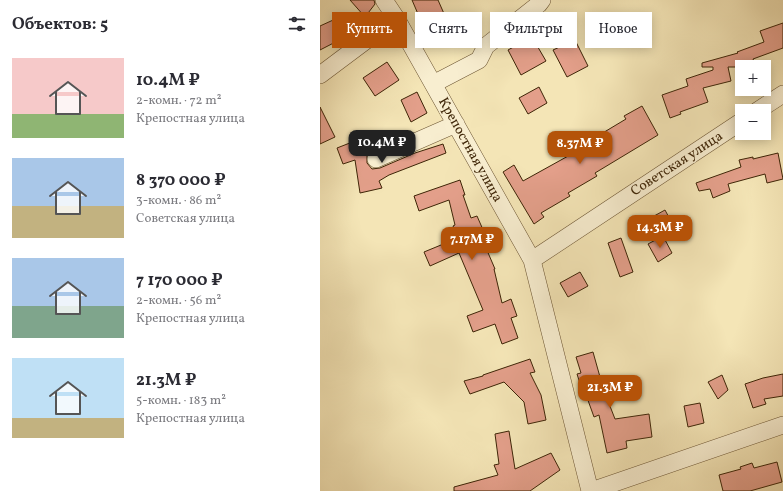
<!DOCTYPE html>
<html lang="ru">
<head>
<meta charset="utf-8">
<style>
	:root { --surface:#fff; --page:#f2f2f3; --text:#2b2b33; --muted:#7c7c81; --accent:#b45309 }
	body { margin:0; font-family:Vollkorn,serif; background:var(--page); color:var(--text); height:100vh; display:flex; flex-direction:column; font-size:15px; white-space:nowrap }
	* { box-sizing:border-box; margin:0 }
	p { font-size:13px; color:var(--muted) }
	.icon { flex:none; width:22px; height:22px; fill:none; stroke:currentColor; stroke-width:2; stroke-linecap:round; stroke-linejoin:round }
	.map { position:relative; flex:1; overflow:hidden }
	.details { display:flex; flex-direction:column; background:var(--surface); width:320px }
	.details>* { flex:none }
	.top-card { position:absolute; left:12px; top:12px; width:380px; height:36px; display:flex; gap:8px }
	.controls { position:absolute; left:415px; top:60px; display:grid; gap:8px }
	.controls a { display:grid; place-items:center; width:36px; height:36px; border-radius:0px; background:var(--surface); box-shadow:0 2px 10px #0003; font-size:20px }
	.price { position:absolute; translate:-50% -34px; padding:0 9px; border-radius:8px; background:var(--accent); color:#fff; font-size:13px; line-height:26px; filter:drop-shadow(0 1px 2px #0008) }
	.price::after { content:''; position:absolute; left:50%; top:24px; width:12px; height:9px; margin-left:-6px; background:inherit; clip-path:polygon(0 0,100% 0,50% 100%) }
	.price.current { background:#222; color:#fff }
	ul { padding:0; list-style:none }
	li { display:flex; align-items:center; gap:12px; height:100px; padding:0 12px }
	li span { display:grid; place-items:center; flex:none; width:112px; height:80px; border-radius:0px; color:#555 }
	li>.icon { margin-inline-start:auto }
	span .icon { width:48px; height:48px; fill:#fffc; stroke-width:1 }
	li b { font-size:17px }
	h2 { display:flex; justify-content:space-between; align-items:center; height:48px; padding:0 12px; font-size:17px }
	.chip { padding:0 14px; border-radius:0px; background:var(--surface); box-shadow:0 2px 10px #0003; font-size:14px; line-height:36px }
	.chip.current { background:var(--accent); color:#fff }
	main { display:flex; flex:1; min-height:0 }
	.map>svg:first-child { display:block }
	.building { fill:#e39f8a; stroke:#3e2507 }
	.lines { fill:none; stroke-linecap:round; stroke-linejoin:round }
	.minor-casing { stroke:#6c5533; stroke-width:18 }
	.minor { stroke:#f8eed0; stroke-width:17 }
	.labels { text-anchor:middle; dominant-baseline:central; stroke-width:3; stroke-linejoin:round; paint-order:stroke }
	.street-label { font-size:14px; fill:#3e2507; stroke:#f8eed0 }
</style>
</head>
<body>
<main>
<section class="details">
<h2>Объектов: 5<svg class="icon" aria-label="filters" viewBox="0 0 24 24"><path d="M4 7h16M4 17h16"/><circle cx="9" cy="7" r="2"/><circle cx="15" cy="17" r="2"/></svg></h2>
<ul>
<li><span style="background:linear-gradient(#f6c9c9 70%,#8fb573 0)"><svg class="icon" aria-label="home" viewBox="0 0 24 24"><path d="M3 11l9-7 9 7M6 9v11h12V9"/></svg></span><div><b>10.4M ₽</b><p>2-комн. · 72 m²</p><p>Крепостная улица</p></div></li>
<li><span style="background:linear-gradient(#a9c7e8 60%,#c2b280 0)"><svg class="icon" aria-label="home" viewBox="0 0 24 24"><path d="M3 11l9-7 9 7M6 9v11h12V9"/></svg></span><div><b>8 370 000 ₽</b><p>3-комн. · 86 m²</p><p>Советская улица</p></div></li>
<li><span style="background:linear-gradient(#a9c7e8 60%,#7fa58c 0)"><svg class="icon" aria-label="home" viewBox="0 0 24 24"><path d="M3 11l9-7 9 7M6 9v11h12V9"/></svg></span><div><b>7 170 000 ₽</b><p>2-комн. · 56 m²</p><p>Крепостная улица</p></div></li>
<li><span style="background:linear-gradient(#bfe0f5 75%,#c2b280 0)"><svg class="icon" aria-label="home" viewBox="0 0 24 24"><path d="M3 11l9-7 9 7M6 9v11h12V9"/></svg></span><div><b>21.3M ₽</b><p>5-комн. · 183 m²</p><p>Крепостная улица</p></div></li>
</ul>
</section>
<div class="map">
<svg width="463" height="491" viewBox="0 0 463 491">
	<rect width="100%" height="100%" fill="#f4e5b6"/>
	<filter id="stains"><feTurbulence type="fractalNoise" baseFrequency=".005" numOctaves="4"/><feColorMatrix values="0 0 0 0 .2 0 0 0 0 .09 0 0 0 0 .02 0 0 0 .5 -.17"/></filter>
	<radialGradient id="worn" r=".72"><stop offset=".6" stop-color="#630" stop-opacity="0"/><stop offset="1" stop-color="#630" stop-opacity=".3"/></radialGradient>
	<path class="building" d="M 30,0 L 54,0 L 55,4 L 45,17 Z
		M 92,0 L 118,0 L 129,25 L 107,35 Z
		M 22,16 L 31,34 L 0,50 L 0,26 Z
		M 463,23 L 463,48 L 433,59 L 435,64 L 428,67 L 408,67 L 411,81 L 383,88 L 388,102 L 360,112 L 361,114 L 350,118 L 342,95 L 368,86 L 366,79 L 393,70 L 393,67 L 382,67 L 382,63 L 418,53 L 417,52 L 444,42 L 440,31 Z
		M 212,37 L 226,61 L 201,75 L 188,50 Z
		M 255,40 L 268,66 L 247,77 L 233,50 Z
		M 67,62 L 79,80 L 55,96 L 43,78 Z
		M 219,87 L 227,103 L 208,114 L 199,98 Z
		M 97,92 L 107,113 L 91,122 L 81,100 Z
		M 322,106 L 338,135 L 275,173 L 277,176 L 248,193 L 250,196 L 221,213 L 224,217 L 214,224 L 183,172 L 194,165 L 203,181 L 277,140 L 276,137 L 306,119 L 304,116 Z
		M 0,107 L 15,137 L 0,144 Z
		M 40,139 L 47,156 L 47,163 L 52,169 L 60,168 L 95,153 L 123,144 L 126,153 L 69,175 L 59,181 L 62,188 L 40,193 L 35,160 L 23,164 L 17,148 Z
		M 458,153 L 463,179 L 447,183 L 445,174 L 408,184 L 410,191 L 393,198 L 390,189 L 379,191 L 376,183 L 421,167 L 419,160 L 433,157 L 433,159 Z
		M 140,180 L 145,195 L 143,195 L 151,218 L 157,216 L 164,232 L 160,234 L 175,269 L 174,269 L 182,303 L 191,299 L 197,316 L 191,318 L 198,338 L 182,344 L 175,324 L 153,332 L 147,316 L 163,310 L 139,253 L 110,266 L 104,252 L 138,238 L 133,226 L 135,225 L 129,200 L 99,211 L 94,196 Z
		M 345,210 L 353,225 L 333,236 L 325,221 Z
		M 343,236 L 352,253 L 338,262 L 328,244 Z
		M 301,238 L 313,272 L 300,277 L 288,243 Z
		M 260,272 L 268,286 L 248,297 L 240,283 Z
		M 273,352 L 287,402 L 288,401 L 295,419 L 329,414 L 332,437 L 306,441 L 307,448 L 287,453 L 279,415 L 274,417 L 265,392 L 263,393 L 257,374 L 261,373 L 256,357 Z
		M 210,359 L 215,372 L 210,373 L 221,395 L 226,420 L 208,424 L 204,402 L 184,382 L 150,394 L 144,381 L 163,376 L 163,375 Z
		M 463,374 L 463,396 L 444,399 L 446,404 L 433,408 L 425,384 L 443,378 Z
		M 402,375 L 408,390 L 398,399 L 388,382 Z
		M 380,403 L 384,423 L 368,427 L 364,406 Z
		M 189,431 L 195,469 L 231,453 L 240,470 L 210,491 L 134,491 L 134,487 L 178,475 L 174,465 L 179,464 L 175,434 Z
		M 457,462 L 462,482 L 430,491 L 403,491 L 399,475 L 421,469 L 420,467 L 432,463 L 434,468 Z"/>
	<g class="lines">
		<defs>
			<path id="minor" d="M 64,0 L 76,18 L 212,260 L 270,491
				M 0,75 L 76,18
				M 113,84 L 159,60 L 166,46 L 219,4 L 222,0
				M 437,111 L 463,94
				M 56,159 L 136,124
				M 212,260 L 422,121
				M 271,491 L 463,425"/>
		</defs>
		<use href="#minor" class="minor-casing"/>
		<use href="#minor" class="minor"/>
	</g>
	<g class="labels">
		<g class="street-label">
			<text transform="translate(150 150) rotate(61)">Крепостная улица</text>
			<text transform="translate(357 164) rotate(-33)">Советская улица</text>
		</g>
	</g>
	<rect width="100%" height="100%" filter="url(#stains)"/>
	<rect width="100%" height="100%" fill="url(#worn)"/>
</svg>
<div class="controls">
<a>+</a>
<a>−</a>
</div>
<b class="price current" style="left:62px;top:164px">10.4M ₽</b>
<b class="price" style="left:260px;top:165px">8.37M ₽</b>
<b class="price" style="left:340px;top:249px">14.3M ₽</b>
<b class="price" style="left:152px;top:261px">7.17M ₽</b>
<b class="price" style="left:290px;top:409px">21.3M ₽</b>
<div class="top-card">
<a class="chip current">Купить</a>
<a class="chip">Снять</a>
<a class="chip">Фильтры</a>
<a class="chip">Новое</a>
</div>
</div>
</main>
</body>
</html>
